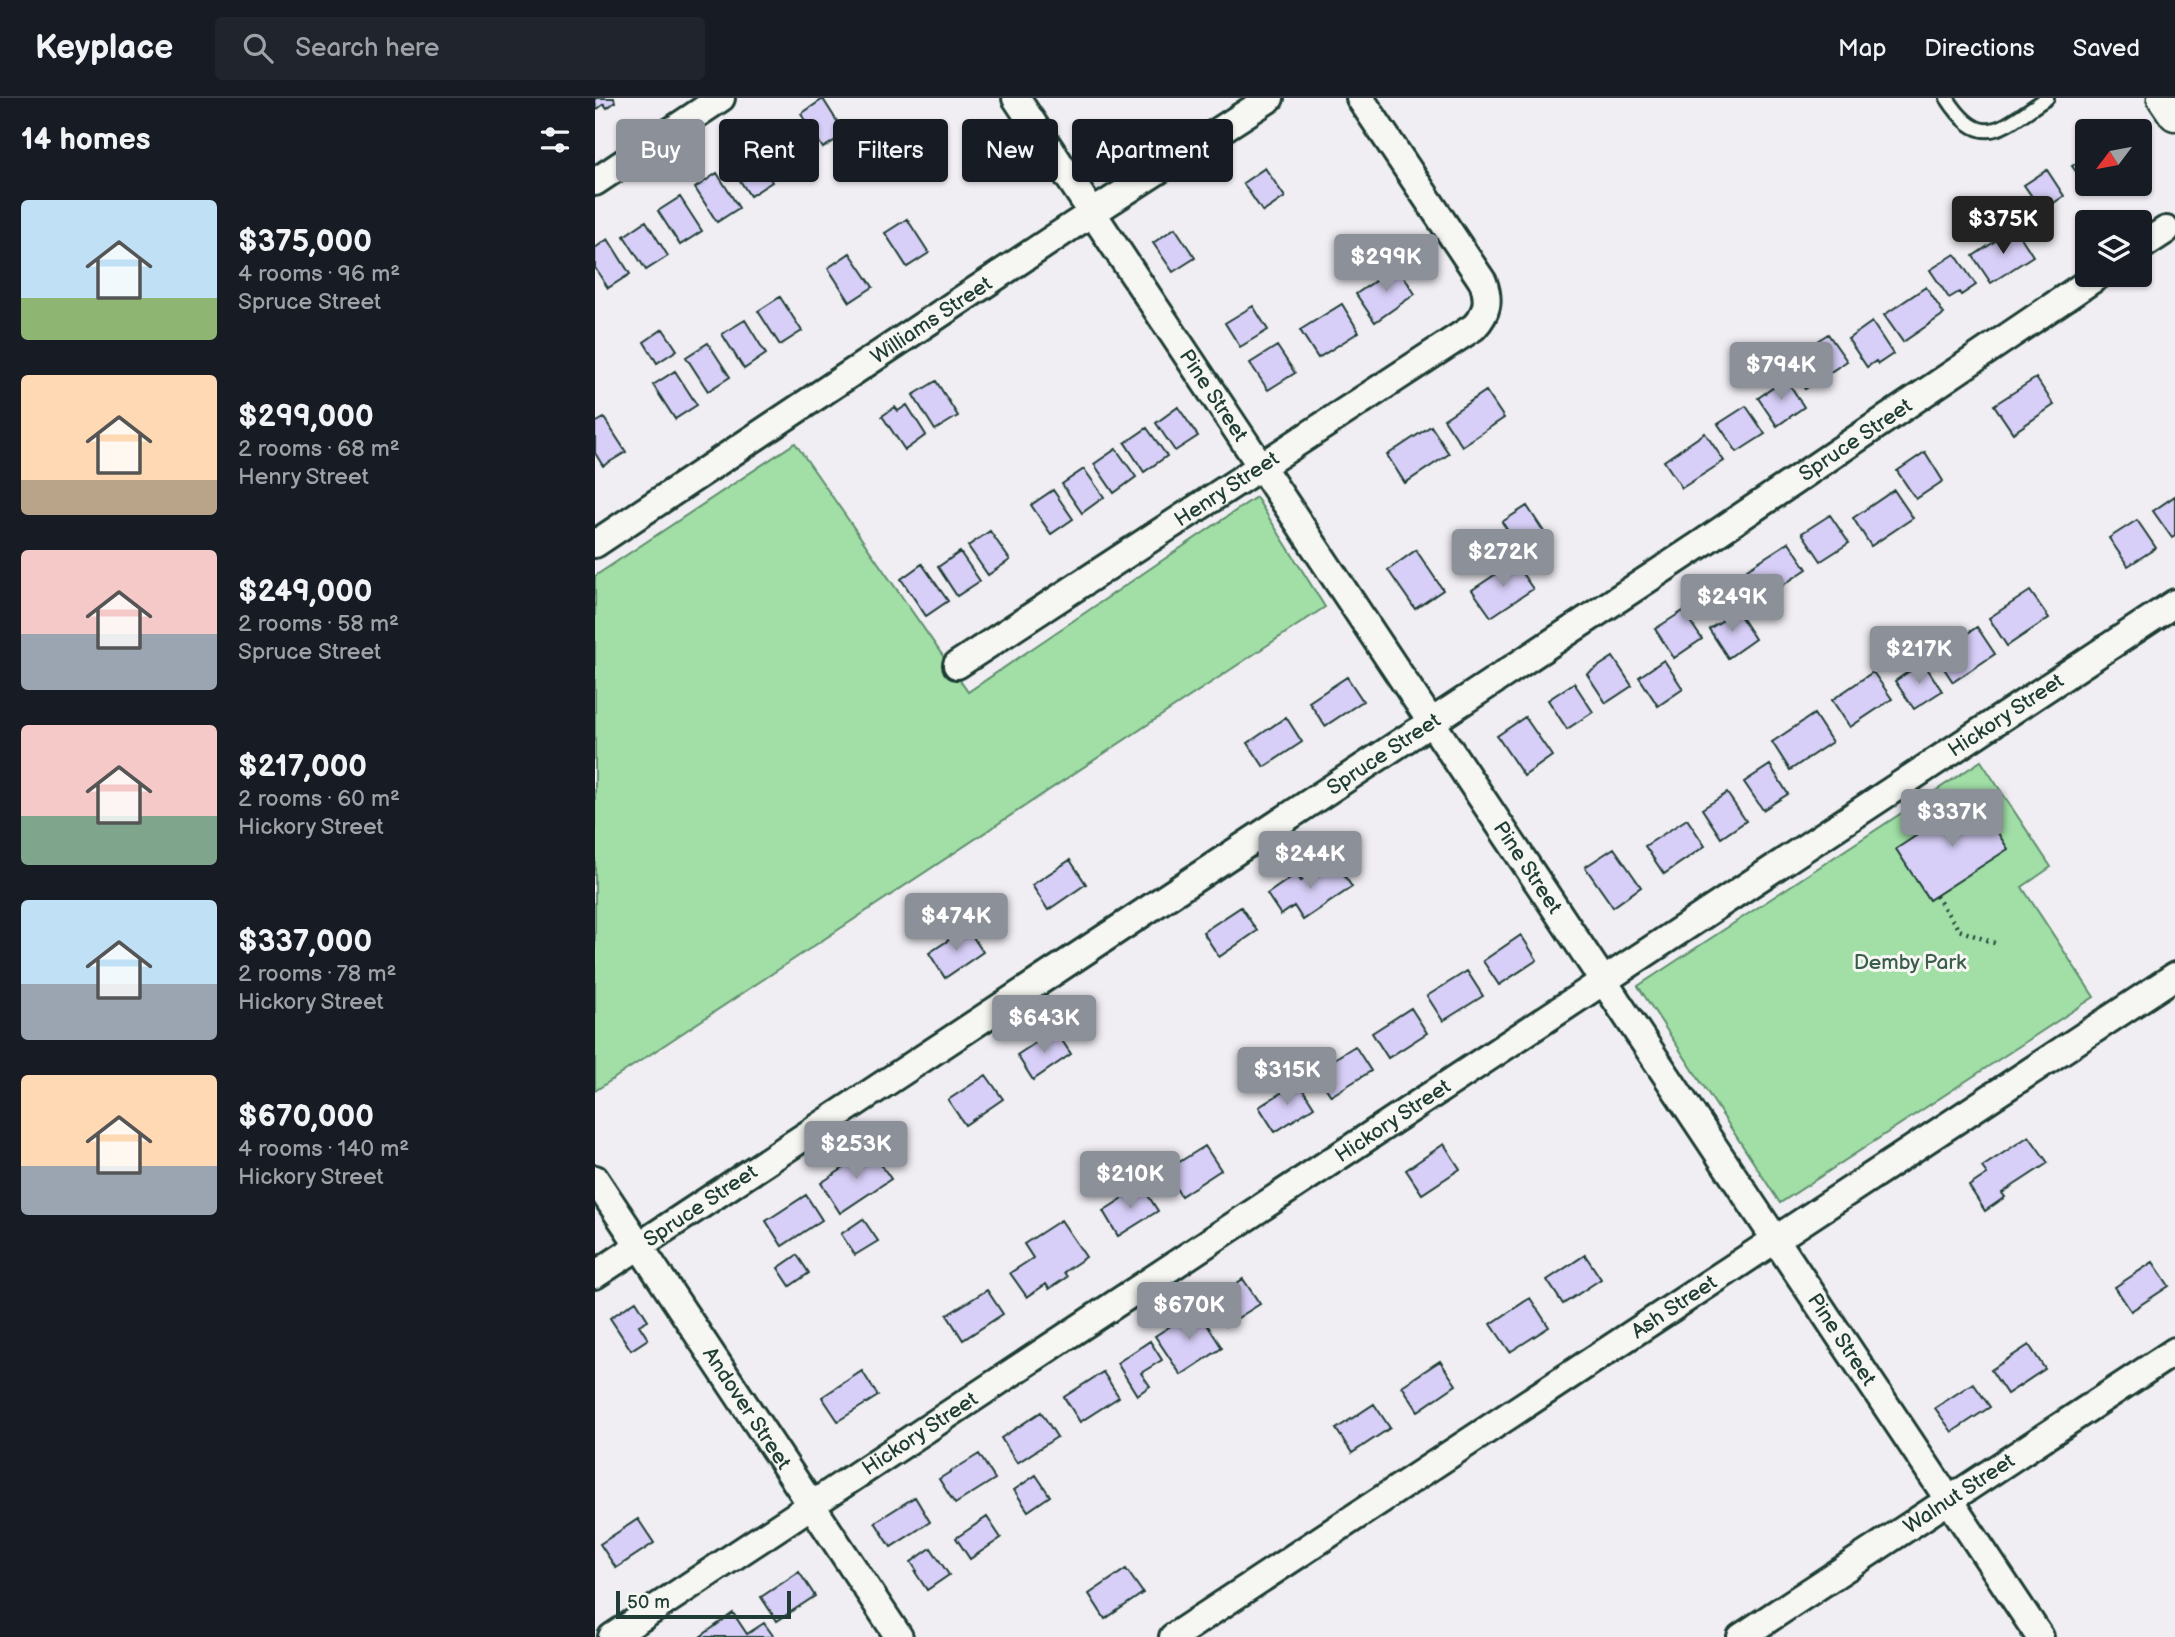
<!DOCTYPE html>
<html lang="en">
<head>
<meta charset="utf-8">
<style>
	:root { --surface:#171b24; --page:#20242c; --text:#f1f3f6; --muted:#9ea1a6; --line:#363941; --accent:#8c9099 }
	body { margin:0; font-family:"Balsamiq Sans",sans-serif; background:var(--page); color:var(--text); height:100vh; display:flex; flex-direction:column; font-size:26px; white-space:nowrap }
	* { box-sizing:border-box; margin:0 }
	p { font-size:23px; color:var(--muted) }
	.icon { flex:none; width:38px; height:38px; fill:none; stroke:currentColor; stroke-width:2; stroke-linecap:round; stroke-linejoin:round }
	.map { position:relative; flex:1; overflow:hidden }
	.drawer { display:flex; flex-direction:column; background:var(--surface); width:595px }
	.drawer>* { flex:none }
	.guide { position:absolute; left:21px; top:21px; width:665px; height:63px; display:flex; gap:14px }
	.needle { width:46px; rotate:238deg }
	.buttons { position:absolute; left:1480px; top:21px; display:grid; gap:14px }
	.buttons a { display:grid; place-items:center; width:77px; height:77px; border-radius:7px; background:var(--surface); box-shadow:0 2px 5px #0004; font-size:35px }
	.scale { position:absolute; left:21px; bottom:18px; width:175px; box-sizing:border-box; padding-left:7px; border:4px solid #1f3d34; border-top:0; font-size:19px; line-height:24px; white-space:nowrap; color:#1f3d34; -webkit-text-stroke:5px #f6f6f2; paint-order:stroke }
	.price { position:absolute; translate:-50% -60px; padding:0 16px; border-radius:7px; background:var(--accent); color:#fff; font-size:23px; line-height:46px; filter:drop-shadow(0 2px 4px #0008) }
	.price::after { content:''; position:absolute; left:50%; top:42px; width:21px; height:16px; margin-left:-10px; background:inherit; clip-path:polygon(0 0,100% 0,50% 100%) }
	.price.on { background:#222; color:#fff }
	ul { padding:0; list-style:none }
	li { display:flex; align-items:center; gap:21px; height:175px; padding:0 21px }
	li span { display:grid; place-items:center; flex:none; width:196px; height:140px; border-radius:7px; color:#555 }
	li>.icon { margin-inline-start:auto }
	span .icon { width:84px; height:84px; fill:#fffc; stroke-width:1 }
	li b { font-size:30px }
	h2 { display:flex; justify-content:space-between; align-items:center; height:84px; padding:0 21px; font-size:30px }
	.pill { padding:0 24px; border-radius:7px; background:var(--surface); box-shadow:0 2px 5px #0004; font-size:24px; line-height:63px }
	.pill.on { background:var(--accent); color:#fff }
	header { display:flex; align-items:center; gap:42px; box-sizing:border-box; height:98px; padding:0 35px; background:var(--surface); border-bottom:2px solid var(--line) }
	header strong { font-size:33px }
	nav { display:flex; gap:38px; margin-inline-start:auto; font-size:24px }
	.search { width:490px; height:63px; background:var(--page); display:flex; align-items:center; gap:18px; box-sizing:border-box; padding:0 24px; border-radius:7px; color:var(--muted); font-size:26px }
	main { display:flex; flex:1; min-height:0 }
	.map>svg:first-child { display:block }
	.green { fill:#a1dfa7; stroke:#608e6e; stroke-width:2 }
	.building { fill:#d7cff7; stroke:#1f3d34; stroke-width:2 }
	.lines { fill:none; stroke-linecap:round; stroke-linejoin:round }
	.service-casing { stroke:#1f3d34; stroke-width:18 }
	.minor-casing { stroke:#1f3d34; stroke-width:32 }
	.tertiary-casing { stroke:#1f3d34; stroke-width:37 }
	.path { stroke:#1f3d34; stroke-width:4.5; stroke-dasharray:2 5; stroke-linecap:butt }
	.service { stroke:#f6f6f2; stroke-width:12 }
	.minor { stroke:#f6f6f2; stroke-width:26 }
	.tertiary { stroke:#f6f6f2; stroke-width:32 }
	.labels { text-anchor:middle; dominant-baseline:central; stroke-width:6; stroke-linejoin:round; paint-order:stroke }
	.street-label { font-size:21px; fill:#1f3d34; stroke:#f6f6f2 }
	.park-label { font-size:21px; fill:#395d4b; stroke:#f6f6f2 }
</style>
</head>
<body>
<header>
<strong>Keyplace</strong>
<div class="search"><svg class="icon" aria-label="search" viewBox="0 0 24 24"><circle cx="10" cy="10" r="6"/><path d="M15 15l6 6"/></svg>Search here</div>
<nav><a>Map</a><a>Directions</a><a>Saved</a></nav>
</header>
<main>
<section class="drawer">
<h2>14 homes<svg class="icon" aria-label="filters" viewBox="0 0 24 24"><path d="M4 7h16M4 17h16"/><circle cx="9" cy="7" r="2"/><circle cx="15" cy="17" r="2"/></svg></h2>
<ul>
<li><span style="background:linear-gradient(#bfe0f5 70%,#8fb573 0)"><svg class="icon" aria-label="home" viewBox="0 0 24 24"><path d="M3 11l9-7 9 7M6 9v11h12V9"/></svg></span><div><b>$375,000</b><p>4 rooms · 96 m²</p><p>Spruce Street</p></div></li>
<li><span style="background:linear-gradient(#ffd9b3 75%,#b9a48a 0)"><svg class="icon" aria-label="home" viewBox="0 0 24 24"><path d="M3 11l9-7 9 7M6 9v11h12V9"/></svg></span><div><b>$299,000</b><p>2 rooms · 68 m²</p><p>Henry Street</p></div></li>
<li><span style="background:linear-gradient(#f6c9c9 60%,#9aa5b1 0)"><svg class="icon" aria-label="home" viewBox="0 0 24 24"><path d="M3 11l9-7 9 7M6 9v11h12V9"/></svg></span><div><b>$249,000</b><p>2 rooms · 58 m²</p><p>Spruce Street</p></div></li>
<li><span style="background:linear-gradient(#f6c9c9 65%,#7fa58c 0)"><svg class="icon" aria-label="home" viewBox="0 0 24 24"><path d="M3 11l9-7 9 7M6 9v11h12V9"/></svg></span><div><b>$217,000</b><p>2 rooms · 60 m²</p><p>Hickory Street</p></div></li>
<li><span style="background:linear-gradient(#bfe0f5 60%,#9aa5b1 0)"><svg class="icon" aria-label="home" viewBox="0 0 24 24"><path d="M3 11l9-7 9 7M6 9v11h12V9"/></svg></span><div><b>$337,000</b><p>2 rooms · 78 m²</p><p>Hickory Street</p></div></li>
<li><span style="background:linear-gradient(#ffd9b3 65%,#9aa5b1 0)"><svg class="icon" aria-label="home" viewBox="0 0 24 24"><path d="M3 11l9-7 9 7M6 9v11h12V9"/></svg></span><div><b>$670,000</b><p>4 rooms · 140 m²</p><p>Hickory Street</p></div></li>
</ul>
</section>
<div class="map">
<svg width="1580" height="1539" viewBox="0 0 1580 1539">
	<rect width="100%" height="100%" fill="#f0eef3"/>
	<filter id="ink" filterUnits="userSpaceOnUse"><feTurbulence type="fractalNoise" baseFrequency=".0143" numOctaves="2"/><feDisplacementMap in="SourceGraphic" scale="14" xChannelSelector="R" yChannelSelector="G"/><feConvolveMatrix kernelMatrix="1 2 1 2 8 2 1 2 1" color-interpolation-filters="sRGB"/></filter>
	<g filter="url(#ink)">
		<path class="green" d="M 200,345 L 373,594 L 661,399 L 730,509 L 0,993 L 0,478 Z
			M 1386,663 L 1456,769 L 1427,789 L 1499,899 L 1185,1105 L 1043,888 Z"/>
		<path class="building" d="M 0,0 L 19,0 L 20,4 L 12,10 L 9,6 L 1,12 Z
			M 228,1 L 250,36 L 228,50 L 206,16 Z
			M 191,24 L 212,58 L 190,73 L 168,38 Z
			M 156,49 L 177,84 L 155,98 L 133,64 Z
			M 1493,58 L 1493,86 L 1505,86 L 1495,93 L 1477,68 Z
			M 670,70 L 690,99 L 668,114 L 648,85 Z
			M 1452,72 L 1469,98 L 1447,113 L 1429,87 Z
			M 122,75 L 144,110 L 122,124 L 100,90 Z
			M 85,99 L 107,133 L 85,147 L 63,113 Z
			M 312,121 L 334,155 L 312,169 L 290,135 Z
			M 51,123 L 73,158 L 51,172 L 29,138 Z
			M 580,130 L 600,160 L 578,174 L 558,145 Z
			M 1420,130 L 1438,158 L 1396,185 L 1378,158 Z
			M 13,141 L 35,176 L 13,190 L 0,170 L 0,150 Z
			M 255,155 L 278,189 L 255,204 L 233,170 Z
			M 1360,156 L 1381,187 L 1366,197 L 1364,194 L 1354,200 L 1335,172 Z
			M 802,168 L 820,196 L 780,224 L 761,196 Z
			M 1331,189 L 1349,216 L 1308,244 L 1289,217 Z
			M 185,199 L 207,233 L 185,247 L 163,213 Z
			M 747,206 L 764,234 L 723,260 L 705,232 Z
			M 658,208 L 673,232 L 645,249 L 630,225 Z
			M 150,222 L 171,256 L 149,271 L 127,236 Z
			M 1277,224 L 1298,256 L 1283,266 L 1281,263 L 1272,269 L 1253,241 Z
			M 68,231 L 82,252 L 62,265 L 49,244 Z
			M 1233,236 L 1252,263 L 1210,291 L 1191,263 Z
			M 113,245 L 135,279 L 113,293 L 91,259 Z
			M 682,248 L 700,275 L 673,292 L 655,265 Z
			M 80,273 L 102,307 L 80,321 L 58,287 Z
			M 1441,280 L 1459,307 L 1418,335 L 1399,307 Z
			M 1191,281 L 1209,309 L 1182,328 L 1163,300 Z
			M 341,283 L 363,318 L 340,332 L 318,297 Z
			M 891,293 L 909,320 L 867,348 L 849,321 Z
			M 312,307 L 331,337 L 310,352 L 287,318 L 300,309 L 303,313 Z
			M 1151,308 L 1170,336 L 1142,354 L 1123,326 Z
			M 583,309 L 603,338 L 580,353 L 561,325 Z
			M 9,320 L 31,354 L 8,368 L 0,355 L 0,325 Z
			M 836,328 L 854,356 L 810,385 L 792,357 Z
			M 552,330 L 572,358 L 549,374 L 530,345 Z
			M 1110,335 L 1129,363 L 1087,390 L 1069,363 Z
			M 521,351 L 541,379 L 519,395 L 499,366 Z
			M 1330,354 L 1348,383 L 1321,401 L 1302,373 Z
			M 489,371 L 509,399 L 487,415 L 467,386 Z
			M 458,392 L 478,421 L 456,436 L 436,407 Z
			M 1299,392 L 1318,420 L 1276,448 L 1258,420 Z
			M 1580,398 L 1580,438 L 1577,440 L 1558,413 Z
			M 932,408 L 951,437 L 926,453 L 907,424 Z
			M 1235,417 L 1254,445 L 1226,463 L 1207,435 Z
			M 1542,422 L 1561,450 L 1533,468 L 1514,440 Z
			M 395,433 L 415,462 L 393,477 L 373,448 Z
			M 1194,444 L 1212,471 L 1170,499 L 1152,471 Z
			M 821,452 L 848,492 L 820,511 L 793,472 Z
			M 365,454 L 385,483 L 362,498 L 343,469 Z
			M 919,464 L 938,491 L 896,519 L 877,492 Z
			M 327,466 L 353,503 L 331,518 L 306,481 Z
			M 1435,493 L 1454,520 L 1412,548 L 1394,520 Z
			M 1088,513 L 1107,541 L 1079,560 L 1060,531 Z
			M 1142,513 L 1160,541 L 1133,560 L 1114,531 Z
			M 1382,529 L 1400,556 L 1358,584 L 1340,557 Z
			M 1018,559 L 1037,588 L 1011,605 L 992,576 Z
			M 1069,562 L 1088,591 L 1063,608 L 1044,579 Z
			M 1328,564 L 1347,593 L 1319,611 L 1300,583 Z
			M 1278,574 L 1297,601 L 1255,629 L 1237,602 Z
			M 752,579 L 768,603 L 730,628 L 714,604 Z
			M 979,585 L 998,614 L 972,631 L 953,602 Z
			M 1219,616 L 1237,644 L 1195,672 L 1177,644 Z
			M 691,619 L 707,644 L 669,669 L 653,645 Z
			M 930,619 L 957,658 L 929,678 L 902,638 Z
			M 1175,667 L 1193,696 L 1168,712 L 1149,684 Z
			M 1132,695 L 1151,723 L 1126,740 L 1107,711 Z
			M 1380,699 L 1413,751 L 1334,802 L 1301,751 Z
			M 1092,721 L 1110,748 L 1069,776 L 1050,748 Z
			M 1019,750 L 1046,789 L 1018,809 L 990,769 Z
			M 475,762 L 491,786 L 453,812 L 437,787 Z
			M 741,765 L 757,789 L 708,822 L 699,808 L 686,817 L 672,796 L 701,776 L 706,783 L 729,767 L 732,772 Z
			M 646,809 L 662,833 L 624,859 L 608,834 Z
			M 372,830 L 388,854 L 350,880 L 334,855 Z
			M 926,837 L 942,862 L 904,887 L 888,863 Z
			M 872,873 L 888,898 L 848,923 L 832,898 Z
			M 816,910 L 832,935 L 793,960 L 777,935 Z
			M 460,932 L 476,956 L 438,982 L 422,957 Z
			M 760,948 L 776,973 L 736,998 L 720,973 Z
			M 391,977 L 408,1001 L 370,1027 L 353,1002 Z
			M 703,984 L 719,1009 L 680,1034 L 664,1009 Z
			M 1434,1038 L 1453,1065 L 1407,1095 L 1410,1099 L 1390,1113 L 1374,1088 L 1392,1076 L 1387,1069 Z
			M 849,1046 L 865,1071 L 827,1096 L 811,1072 Z
			M 610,1048 L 626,1072 L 586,1098 L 570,1073 Z
			M 276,1052 L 296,1081 L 245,1115 L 226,1085 Z
			M 547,1088 L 563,1113 L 523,1138 L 508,1113 Z
			M 211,1097 L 227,1122 L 187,1148 L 171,1123 Z
			M 268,1121 L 283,1143 L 260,1157 L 246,1136 Z
			M 466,1122 L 491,1159 L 469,1174 L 472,1179 L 454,1191 L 451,1186 L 432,1199 L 415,1175 L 438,1160 L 429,1146 Z
			M 202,1157 L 214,1175 L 195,1188 L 183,1170 Z
			M 990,1157 L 1006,1181 L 968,1206 L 952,1182 Z
			M 1558,1164 L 1574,1188 L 1536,1213 L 1520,1189 Z
			M 648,1181 L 665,1206 L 630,1228 L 614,1204 Z
			M 392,1192 L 408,1216 L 368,1242 L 352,1217 Z
			M 935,1200 L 954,1229 L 915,1254 L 896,1226 Z
			M 41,1203 L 53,1222 L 44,1227 L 53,1241 L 36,1252 L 15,1220 Z
			M 602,1211 L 627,1250 L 586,1277 L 560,1238 Z
			M 555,1243 L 567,1262 L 546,1275 L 555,1288 L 542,1297 L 522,1265 Z
			M 1434,1247 L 1450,1271 L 1412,1296 L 1396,1272 Z
			M 845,1263 L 861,1287 L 823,1313 L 807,1288 Z
			M 267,1273 L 283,1298 L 243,1323 L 227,1299 Z
			M 508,1274 L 524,1299 L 485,1324 L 469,1299 Z
			M 1378,1285 L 1395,1309 L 1357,1334 L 1340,1310 Z
			M 779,1306 L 795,1330 L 757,1355 L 741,1331 Z
			M 446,1314 L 462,1339 L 422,1365 L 406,1340 Z
			M 384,1356 L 400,1381 L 360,1406 L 344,1381 Z
			M 441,1377 L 455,1398 L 433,1413 L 419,1392 Z
			M 320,1399 L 335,1424 L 296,1449 L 280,1424 Z
			M 392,1419 L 406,1440 L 375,1461 L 361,1440 Z
			M 43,1421 L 59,1445 L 21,1470 L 5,1446 Z
			M 336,1450 L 354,1477 L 332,1492 L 320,1474 L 322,1473 L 316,1464 Z
			M 531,1471 L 548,1495 L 510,1521 L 494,1496 Z
			M 204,1474 L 220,1498 L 182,1523 L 166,1499 Z
			M 138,1515 L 152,1536 L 169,1525 L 179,1539 L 105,1539 Z"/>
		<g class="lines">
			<defs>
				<path id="service" d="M 1352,0 C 1388,56 1408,28 1452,0"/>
				<g id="minor">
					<path id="s1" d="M 421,0 L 1445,1539"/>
					<path d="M 0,84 L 126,0"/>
					<path d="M 1545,149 L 1571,132"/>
					<path id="s2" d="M 0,446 L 477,128 L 675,0"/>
					<path id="s3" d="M 362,567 L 879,229 C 892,215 895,203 888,184 L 765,0"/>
					<path id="s4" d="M 0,1081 L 304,1539"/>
					<path id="s5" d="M 0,1177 L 1103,448 L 1504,177"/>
					<path id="s6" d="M 17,1539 L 1580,505"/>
					<path id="s7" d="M 578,1539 L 1580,878"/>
					<path id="s8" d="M 1146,1539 L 1580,1253"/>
				</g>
				<path id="tertiary" d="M 1569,0 L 1580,16"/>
			</defs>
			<use href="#service" class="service-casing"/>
			<use href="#minor" class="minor-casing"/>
			<use href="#tertiary" class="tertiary-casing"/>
			<path class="path" d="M 1316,706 L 1331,731
				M 1341,798 L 1364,832 L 1402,846"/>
			<use href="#service" class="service"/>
			<use href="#minor" class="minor"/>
			<use href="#tertiary" class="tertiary"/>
		</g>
	</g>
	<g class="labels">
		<g class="street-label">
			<text stroke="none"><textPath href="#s2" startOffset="404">Williams Street</textPath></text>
			<text stroke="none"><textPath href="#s1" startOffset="357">Pine Street</textPath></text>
			<text stroke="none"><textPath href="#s5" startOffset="1512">Spruce Street</textPath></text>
			<text stroke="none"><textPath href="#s3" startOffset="322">Henry Street</textPath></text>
			<text stroke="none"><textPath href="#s6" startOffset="1671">Hickory Street</textPath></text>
			<text stroke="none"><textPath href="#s5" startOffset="945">Spruce Street</textPath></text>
			<text stroke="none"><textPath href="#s1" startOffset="924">Pine Street</textPath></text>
			<text stroke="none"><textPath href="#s6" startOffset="936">Hickory Street</textPath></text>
			<text stroke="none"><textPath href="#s5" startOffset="126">Spruce Street</textPath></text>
			<text stroke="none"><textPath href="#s7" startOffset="600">Ash Street</textPath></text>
			<text stroke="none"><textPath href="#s1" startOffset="1491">Pine Street</textPath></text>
			<text stroke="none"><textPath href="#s4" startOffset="275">Andover Street</textPath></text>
			<text stroke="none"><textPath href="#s6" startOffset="369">Hickory Street</textPath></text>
			<text stroke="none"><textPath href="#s8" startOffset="261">Walnut Street</textPath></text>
		</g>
		<g class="park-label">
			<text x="1315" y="864">Demby Park</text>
		</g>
	</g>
</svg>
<div class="buttons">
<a><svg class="needle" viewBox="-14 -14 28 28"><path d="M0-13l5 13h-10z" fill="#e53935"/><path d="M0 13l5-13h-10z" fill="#9ea1a6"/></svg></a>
<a><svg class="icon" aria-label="layers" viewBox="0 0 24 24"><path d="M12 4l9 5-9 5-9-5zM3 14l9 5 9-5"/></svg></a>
</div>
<div class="scale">50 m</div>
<b class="price on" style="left:1408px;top:158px">$375K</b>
<b class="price" style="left:791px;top:196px">$299K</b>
<b class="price" style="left:1186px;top:304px">$794K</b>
<b class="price" style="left:908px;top:491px">$272K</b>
<b class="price" style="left:1137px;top:536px">$249K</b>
<b class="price" style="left:1324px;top:588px">$217K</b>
<b class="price" style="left:1357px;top:751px">$337K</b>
<b class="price" style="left:715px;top:793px">$244K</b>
<b class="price" style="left:361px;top:855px">$474K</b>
<b class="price" style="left:449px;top:957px">$643K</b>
<b class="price" style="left:692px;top:1009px">$315K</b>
<b class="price" style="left:261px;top:1083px">$253K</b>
<b class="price" style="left:535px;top:1113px">$210K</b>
<b class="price" style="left:594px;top:1244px">$670K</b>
<div class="guide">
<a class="pill on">Buy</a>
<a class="pill">Rent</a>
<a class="pill">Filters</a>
<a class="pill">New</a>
<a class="pill">Apartment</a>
</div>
</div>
</main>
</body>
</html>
